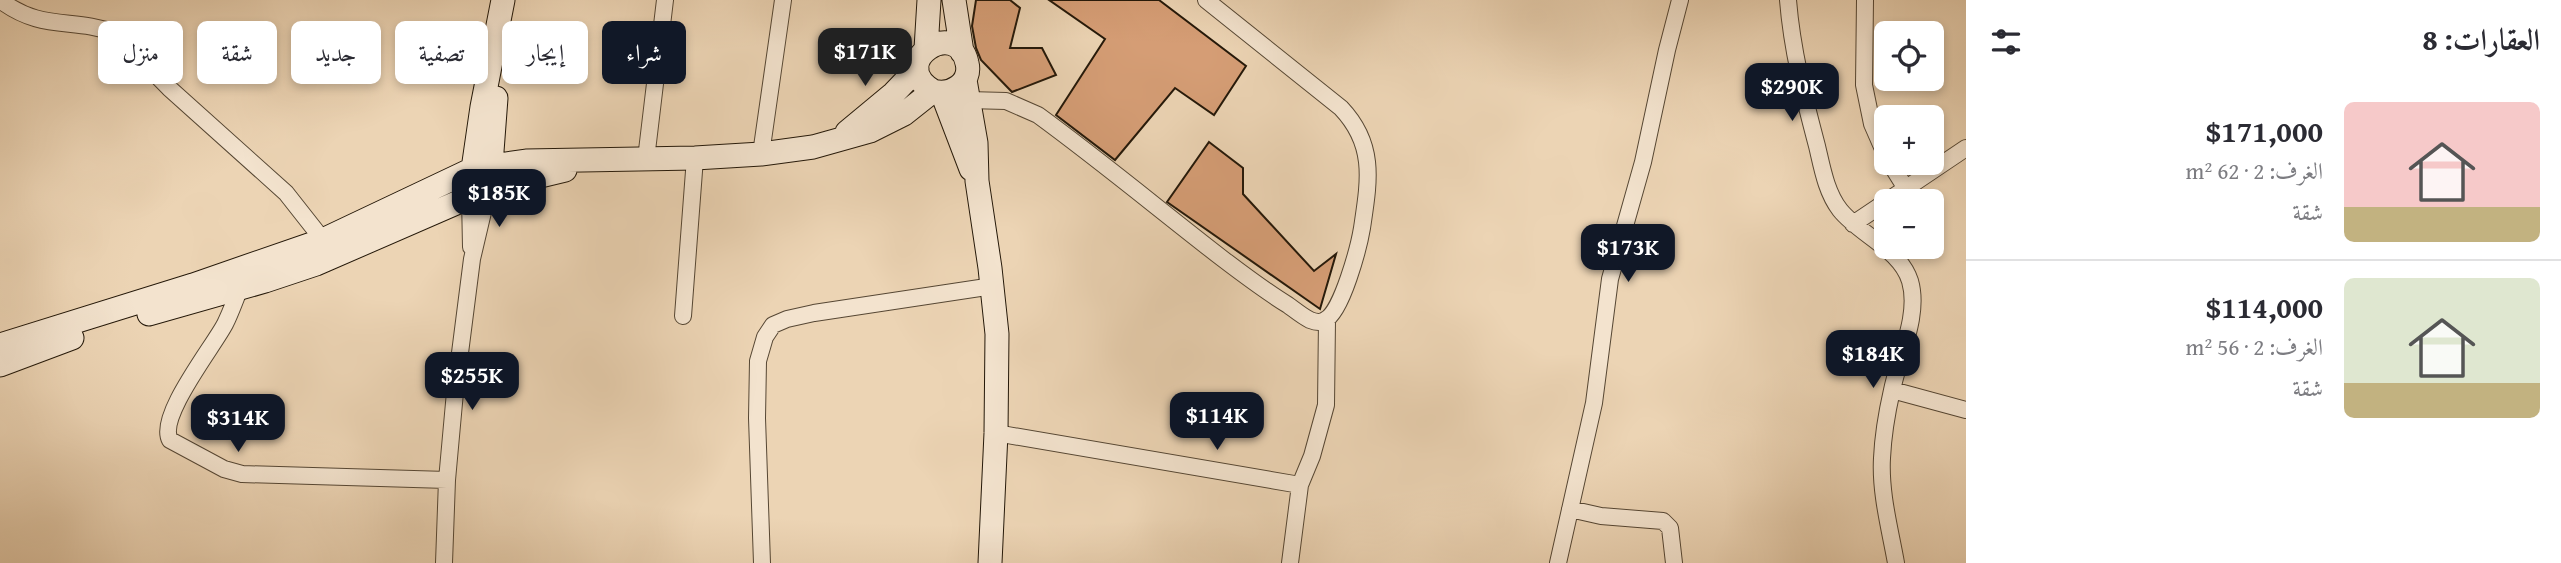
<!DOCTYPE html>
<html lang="ar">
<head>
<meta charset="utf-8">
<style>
	:root { --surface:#fff; --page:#f7f7f7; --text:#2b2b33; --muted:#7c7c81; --line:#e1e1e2; --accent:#111827 }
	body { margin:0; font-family:"Gentium Book Plus",Amiri,serif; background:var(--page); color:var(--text); direction:rtl; height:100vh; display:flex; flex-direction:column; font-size:26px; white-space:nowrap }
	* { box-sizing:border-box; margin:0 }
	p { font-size:23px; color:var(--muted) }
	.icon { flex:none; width:38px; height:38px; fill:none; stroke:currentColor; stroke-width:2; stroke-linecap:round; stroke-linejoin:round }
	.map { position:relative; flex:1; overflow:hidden; direction:ltr }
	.panel { display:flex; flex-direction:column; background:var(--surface); width:595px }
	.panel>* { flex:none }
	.top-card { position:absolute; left:21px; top:21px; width:665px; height:63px; direction:rtl; display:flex; gap:14px }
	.tools { position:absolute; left:1874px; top:21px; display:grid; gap:14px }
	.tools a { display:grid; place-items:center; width:70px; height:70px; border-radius:10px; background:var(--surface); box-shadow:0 4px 10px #0003; font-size:35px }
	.price { position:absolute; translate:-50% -60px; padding:0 16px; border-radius:14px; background:var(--accent); color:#fff; font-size:23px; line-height:46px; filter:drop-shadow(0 2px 4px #0008) }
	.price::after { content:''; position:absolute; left:50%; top:42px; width:21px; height:16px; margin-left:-10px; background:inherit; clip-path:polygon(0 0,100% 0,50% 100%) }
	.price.active { background:#222; color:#fff }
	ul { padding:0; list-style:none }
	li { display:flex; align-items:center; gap:21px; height:175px; padding:0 21px }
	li+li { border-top:2px solid var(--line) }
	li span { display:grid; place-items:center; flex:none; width:196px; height:140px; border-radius:10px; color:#555 }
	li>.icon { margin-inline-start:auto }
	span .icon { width:84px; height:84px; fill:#fffc; stroke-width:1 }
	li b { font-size:30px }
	h2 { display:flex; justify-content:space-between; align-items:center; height:84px; padding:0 21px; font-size:30px }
	.pill { padding:0 24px; border-radius:10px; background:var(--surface); box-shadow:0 4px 10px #0003; font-size:24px; line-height:63px }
	.pill.active { background:var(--accent); color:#fff }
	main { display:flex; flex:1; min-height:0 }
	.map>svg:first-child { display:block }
	.building { fill:#d69e76; stroke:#241809; stroke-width:2 }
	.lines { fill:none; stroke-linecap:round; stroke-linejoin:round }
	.street-casing { stroke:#564734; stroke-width:18 }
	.secondary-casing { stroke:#241809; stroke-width:25 }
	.street { stroke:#f3e3ce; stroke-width:16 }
	.secondary { stroke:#f3e3ce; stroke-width:23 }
</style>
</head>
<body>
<main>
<section class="panel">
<h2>العقارات: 8<svg class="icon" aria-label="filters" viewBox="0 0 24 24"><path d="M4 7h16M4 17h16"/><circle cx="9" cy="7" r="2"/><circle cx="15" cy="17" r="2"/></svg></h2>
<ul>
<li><span style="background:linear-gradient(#f6c9c9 75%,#c2b280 0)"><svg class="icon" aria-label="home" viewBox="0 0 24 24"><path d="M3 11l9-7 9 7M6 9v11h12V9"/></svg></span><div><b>$171,000</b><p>الغرف: 2 · 62 m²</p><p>شقة</p></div></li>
<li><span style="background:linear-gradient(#dfe7d0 75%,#c2b280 0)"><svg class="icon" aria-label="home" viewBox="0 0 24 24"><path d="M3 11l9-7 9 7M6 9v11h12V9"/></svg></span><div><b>$114,000</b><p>الغرف: 2 · 56 m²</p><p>شقة</p></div></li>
</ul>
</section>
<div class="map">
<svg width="1966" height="563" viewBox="0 0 1966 563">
	<rect width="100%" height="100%" fill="#ecd4b4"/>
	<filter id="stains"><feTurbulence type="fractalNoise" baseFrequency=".00286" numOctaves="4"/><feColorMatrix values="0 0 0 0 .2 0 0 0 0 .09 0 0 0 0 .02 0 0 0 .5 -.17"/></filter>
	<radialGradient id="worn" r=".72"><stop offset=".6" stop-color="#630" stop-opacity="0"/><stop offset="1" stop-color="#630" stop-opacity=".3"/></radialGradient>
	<path class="building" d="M 976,0 L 1010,0 L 1020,8 L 1010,48 L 1042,48 L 1056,75 L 1012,92 L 981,60 L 976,48 L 972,26 Z
		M 1049,0 L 1159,0 L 1246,66 L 1214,115 L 1175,88 L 1115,160 L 1056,115 L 1105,39 Z
		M 1209,142 L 1243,168 L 1243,194 L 1314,271 L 1336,254 L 1320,309 L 1167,202 Z"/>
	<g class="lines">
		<defs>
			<path id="street" d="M 0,0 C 42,32 73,17 115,33 L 169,88 L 286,193 L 323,240
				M 1788,0 C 1792,50 1804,97 1817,146 C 1822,167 1826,192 1840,210 C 1860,235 1900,249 1910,281 C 1920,315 1899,356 1892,390 C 1887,412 1883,436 1882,458 C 1880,493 1890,529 1896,563
				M 1865,0 L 1864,85 L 1872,124 L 1886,156
				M 968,100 L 1006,101 L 1038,115 C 1101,161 1161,211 1223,259 C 1244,275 1265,291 1288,305 C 1295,310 1302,316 1310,320 C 1315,322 1321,323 1325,320 C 1342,312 1359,246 1362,228 C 1369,181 1376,145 1341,108 L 1206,0
				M 761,154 L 783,0
				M 646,159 L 665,0
				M 1890,163 L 1905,187
				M 470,197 L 471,247
				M 1853,224 L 1966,148
				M 240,288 C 235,300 231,312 225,324 C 213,347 157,417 170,440 L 224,469 L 242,474 L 447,480
				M 683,316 L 695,158
				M 1892,390 L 1966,410
				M 996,433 L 1300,485 L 1312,456 L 1326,405 L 1327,320
				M 1570,509 L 1601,516 L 1663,521 L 1670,528 L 1674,563
				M 444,563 L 447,480 L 455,392 L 472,259 L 488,191
				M 762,563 L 757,418 L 758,361 L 765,337 L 773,325 L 787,319 L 814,313 L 993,286
				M 1290,563 L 1300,485
				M 1558,563 L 1594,403 L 1610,279 L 1643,162 L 1667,50 L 1680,0"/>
			<path id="secondary" d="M 954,0 L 962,52
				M 926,49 L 929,0
				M 965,80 L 976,143 L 977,181 L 990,268 L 997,334 L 996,433 L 990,563
				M 942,93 L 971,169
				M 847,132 L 894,93 L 917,69
				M 490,178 L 496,98
				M 471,183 L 482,107 L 503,0
				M 149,314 L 265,281 L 316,264 L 470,197 L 515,182 L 565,170
				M 0,345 L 193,285 L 323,240 L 473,169 L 526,161 L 695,158 L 761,154 L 813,147 L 870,131 L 904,114 L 933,91 C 951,96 972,83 967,63 C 957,16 885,62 933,91
				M 0,365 L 72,338"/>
		</defs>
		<use href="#street" class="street-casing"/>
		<use href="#secondary" class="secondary-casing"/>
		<use href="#street" class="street"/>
		<use href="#secondary" class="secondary"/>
	</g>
	<rect width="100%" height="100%" filter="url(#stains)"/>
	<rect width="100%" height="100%" fill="url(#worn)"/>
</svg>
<div class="tools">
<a><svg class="icon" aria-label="locate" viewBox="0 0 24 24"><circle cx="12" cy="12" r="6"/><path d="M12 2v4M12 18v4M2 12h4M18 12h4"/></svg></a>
<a>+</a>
<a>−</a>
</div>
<b class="price active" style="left:865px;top:88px">$171K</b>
<b class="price" style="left:1792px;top:123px">$290K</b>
<b class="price" style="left:499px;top:229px">$185K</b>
<b class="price" style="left:1628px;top:284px">$173K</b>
<b class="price" style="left:1873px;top:390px">$184K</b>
<b class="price" style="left:472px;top:412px">$255K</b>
<b class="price" style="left:1217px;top:452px">$114K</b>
<b class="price" style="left:238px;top:454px">$314K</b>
<div class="top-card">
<a class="pill active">شراء</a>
<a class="pill">إيجار</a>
<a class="pill">تصفية</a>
<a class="pill">جديد</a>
<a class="pill">شقة</a>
<a class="pill">منزل</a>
</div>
</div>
</main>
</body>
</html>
